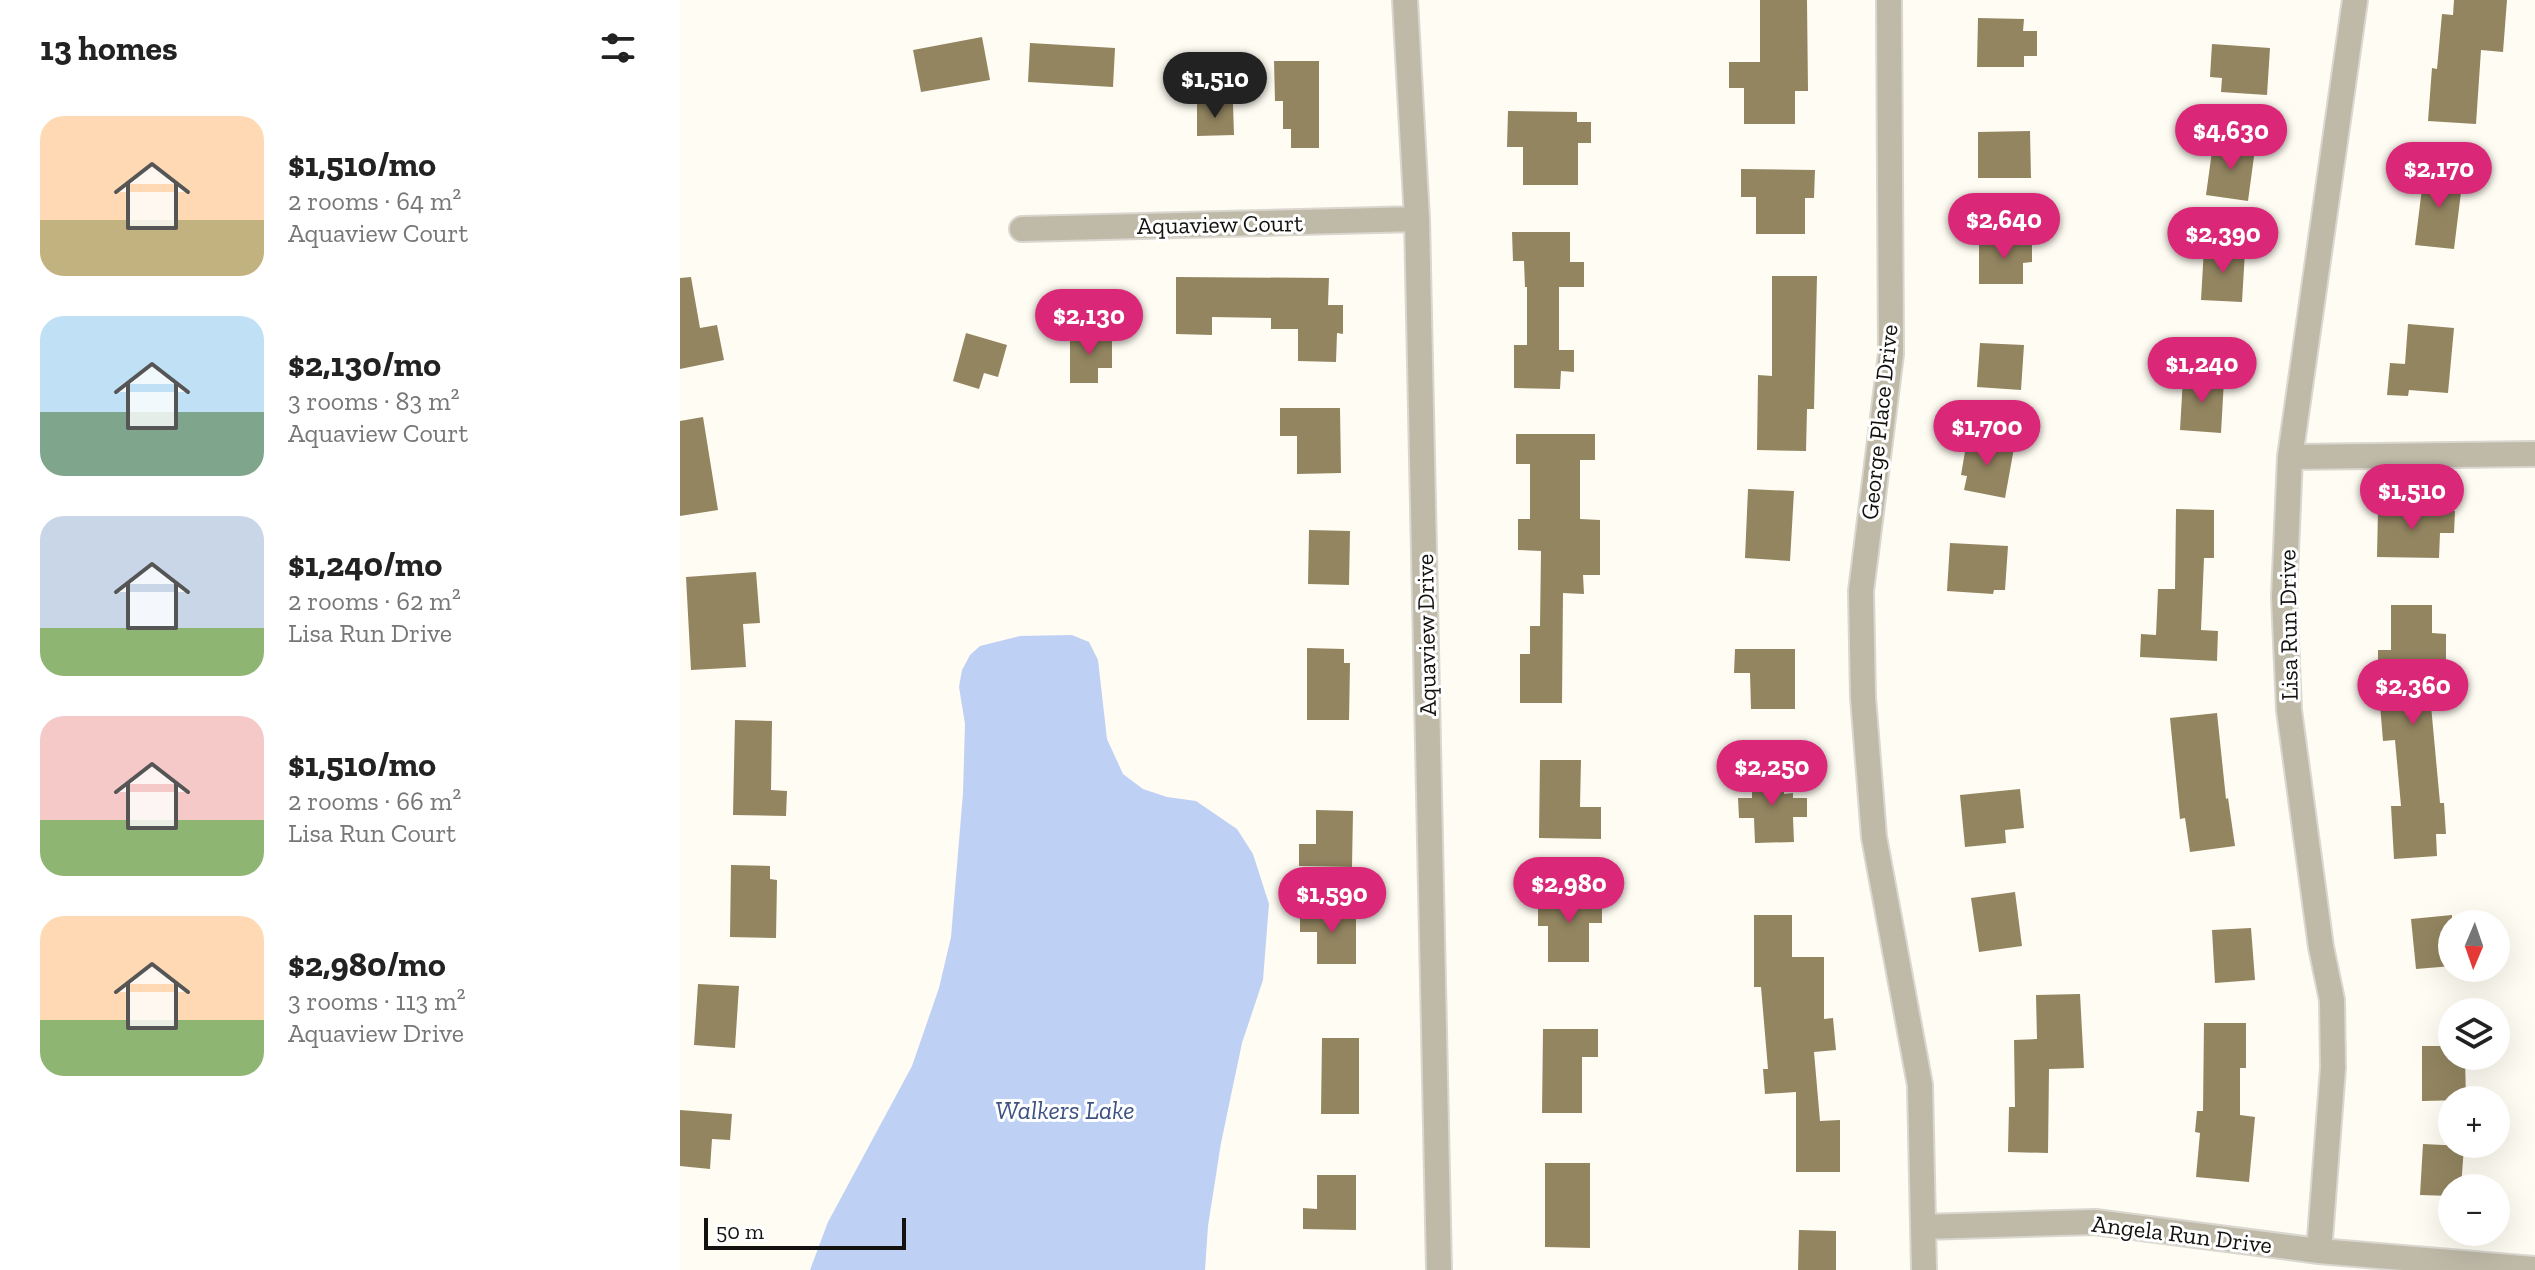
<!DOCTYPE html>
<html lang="en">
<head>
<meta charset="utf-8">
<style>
	:root { --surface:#fff; --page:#f6f6f6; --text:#222; --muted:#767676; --accent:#db2777 }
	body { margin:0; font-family:"Zilla Slab",serif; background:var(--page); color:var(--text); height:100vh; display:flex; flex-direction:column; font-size:30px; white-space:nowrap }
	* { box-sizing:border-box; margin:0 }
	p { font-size:26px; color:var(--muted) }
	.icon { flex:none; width:44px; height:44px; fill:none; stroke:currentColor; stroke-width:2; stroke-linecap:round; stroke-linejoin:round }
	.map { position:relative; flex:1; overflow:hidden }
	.panel { display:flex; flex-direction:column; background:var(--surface); width:680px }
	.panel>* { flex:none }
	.needle { width:52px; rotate:182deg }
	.buttons { position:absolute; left:1758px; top:910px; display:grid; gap:16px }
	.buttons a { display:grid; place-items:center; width:72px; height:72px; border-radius:50%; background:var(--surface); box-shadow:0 8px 32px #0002; font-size:40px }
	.scale { position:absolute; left:24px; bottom:20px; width:202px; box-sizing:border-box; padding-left:8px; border:4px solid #14120f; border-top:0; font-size:22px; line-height:28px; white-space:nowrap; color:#14120f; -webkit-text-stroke:6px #fff; paint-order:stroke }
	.price { position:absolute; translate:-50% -68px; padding:0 18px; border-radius:28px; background:var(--accent); color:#fff; font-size:26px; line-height:52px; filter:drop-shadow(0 2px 4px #0008) }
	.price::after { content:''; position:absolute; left:50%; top:48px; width:24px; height:18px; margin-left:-12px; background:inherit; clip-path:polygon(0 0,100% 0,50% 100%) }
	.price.active { background:#222; color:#fff }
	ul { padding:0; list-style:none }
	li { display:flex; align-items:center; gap:24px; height:200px; padding:0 40px }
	li span { display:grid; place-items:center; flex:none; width:224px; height:160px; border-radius:24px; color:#555 }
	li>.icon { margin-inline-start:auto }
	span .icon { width:96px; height:96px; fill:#fffc; stroke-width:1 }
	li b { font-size:34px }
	h2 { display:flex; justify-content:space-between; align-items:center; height:96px; padding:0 40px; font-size:34px }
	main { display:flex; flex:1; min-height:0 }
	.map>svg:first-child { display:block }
	.water { fill:#bfd0f5 }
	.building { fill:#938560 }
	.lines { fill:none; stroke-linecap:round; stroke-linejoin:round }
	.minor-casing { stroke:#d9d7cf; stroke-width:28 }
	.minor { stroke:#bfb9a8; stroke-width:24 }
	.labels { text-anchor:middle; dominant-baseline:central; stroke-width:6; stroke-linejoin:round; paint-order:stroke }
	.street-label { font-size:24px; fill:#14120f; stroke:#fff }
	.water-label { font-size:26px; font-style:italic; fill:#3e5384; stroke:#fff }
</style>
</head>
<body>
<main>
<section class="panel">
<h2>13 homes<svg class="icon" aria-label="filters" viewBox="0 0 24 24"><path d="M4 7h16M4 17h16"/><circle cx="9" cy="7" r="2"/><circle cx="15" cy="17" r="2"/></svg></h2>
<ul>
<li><span style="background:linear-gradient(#ffd9b3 65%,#c2b280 0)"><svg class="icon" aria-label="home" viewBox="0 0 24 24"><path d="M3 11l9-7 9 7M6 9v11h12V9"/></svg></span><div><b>$1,510/mo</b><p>2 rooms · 64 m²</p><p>Aquaview Court</p></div></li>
<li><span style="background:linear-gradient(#bfe0f5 60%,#7fa58c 0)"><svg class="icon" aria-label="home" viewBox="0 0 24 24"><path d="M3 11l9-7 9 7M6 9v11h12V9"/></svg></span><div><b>$2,130/mo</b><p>3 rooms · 83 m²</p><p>Aquaview Court</p></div></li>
<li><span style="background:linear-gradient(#c9d6e8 70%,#8fb573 0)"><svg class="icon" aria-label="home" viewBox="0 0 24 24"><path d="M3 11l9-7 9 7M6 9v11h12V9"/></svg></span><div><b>$1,240/mo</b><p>2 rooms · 62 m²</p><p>Lisa Run Drive</p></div></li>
<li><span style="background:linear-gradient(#f6c9c9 65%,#8fb573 0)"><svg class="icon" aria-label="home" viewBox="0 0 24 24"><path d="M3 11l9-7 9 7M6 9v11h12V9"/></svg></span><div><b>$1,510/mo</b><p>2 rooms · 66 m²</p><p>Lisa Run Court</p></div></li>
<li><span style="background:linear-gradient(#ffd9b3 65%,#8fb573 0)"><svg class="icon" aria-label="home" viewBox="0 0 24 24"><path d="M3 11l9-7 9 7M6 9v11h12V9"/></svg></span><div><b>$2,980/mo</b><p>3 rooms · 113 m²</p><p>Aquaview Drive</p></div></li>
</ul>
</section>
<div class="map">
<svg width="1855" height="1270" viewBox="0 0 1855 1270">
	<rect width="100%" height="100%" fill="#fffcf3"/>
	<path class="water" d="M 392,635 L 409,642 L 418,660 L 427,739 L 443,774 L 463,789 L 487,797 L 516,801 L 557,829 L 573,854 L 589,904 L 583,980 L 562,1043 L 541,1143 L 528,1226 L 525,1270 L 130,1270 L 148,1222 L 232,1066 L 259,988 L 271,937 L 283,793 L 285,724 L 279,687 L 282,670 L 290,655 L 300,646 L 340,636 Z"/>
	<path class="building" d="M 1080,0 L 1127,0 L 1128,91 L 1115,91 L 1115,124 L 1064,124 L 1064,88 L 1049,88 L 1049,62 L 1080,62 Z
		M 1774,0 L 1827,0 L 1823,52 L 1801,50 L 1796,124 L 1748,121 L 1752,68 L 1757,69 L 1762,14 L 1773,15 Z
		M 1298,18 L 1344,19 L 1343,31 L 1357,31 L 1357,56 L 1344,56 L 1344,67 L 1297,67 Z
		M 302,37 L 310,80 L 241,92 L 233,50 Z
		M 350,43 L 435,48 L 433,87 L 348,82 Z
		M 1532,44 L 1590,48 L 1587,95 L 1541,92 L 1542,78 L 1530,77 Z
		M 594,61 L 639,61 L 639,148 L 611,148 L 611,129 L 603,129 L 603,101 L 595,101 Z
		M 517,104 L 553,104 L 554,135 L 517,136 Z
		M 828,111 L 897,112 L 897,122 L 911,122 L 911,143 L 898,143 L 898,185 L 843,185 L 843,147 L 827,147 Z
		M 1350,131 L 1351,178 L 1298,178 L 1298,132 Z
		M 1533,144 L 1575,149 L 1568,201 L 1526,195 Z
		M 1061,169 L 1135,170 L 1134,198 L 1125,198 L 1125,234 L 1076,234 L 1076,197 L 1061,197 Z
		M 1744,172 L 1783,176 L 1774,249 L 1735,245 Z
		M 832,232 L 890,232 L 890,262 L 904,262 L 904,287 L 879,287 L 879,350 L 894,350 L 894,372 L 881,371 L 880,389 L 834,388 L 834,345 L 847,345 L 847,287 L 845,287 L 844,261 L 833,261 Z
		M 1299,240 L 1352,240 L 1352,262 L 1343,263 L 1343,284 L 1299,284 Z
		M 1524,248 L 1565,251 L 1562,302 L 1521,300 Z
		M 1092,276 L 1137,276 L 1134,409 L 1127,409 L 1126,451 L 1077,450 L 1078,375 L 1092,376 Z
		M 11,277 L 20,328 L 37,325 L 44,360 L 0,369 L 0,278 Z
		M 496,277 L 649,278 L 648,305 L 663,305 L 663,334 L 657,333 L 656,362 L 618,361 L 618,329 L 591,329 L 591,318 L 532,317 L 532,335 L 496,334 Z
		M 1728,324 L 1774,328 L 1768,393 L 1729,390 L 1728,396 L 1707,395 L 1710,363 L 1725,364 Z
		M 286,333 L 327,345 L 318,377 L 304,373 L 299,389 L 273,381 Z
		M 432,335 L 432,368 L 418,368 L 418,383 L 390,383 L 390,336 Z
		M 1300,343 L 1344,345 L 1341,390 L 1297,387 Z
		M 1503,378 L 1544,380 L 1541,433 L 1500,430 Z
		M 600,408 L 660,408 L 661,473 L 617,474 L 617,436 L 600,436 Z
		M 23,417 L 38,510 L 0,516 L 0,421 Z
		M 836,434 L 915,434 L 915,460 L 900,460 L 900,519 L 920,520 L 920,575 L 903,575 L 904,594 L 883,593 L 882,703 L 840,703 L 840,654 L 850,654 L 850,626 L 860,626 L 861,551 L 838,550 L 838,519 L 850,519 L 850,464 L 836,464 Z
		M 1287,440 L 1334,448 L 1325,498 L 1284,490 L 1287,476 L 1281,475 Z
		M 1068,489 L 1114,491 L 1110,561 L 1065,558 Z
		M 1496,509 L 1534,510 L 1534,558 L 1524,558 L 1521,630 L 1538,631 L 1537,661 L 1460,657 L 1461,634 L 1476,635 L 1478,589 L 1495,589 Z
		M 1698,509 L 1775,511 L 1774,533 L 1760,533 L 1759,558 L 1697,557 Z
		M 629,530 L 670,531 L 669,585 L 628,584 Z
		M 1270,543 L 1328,546 L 1325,590 L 1314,590 L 1313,594 L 1267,591 Z
		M 76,572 L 80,623 L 63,624 L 66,667 L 11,670 L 6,577 Z
		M 1711,605 L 1752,605 L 1752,633 L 1766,634 L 1766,673 L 1748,673 L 1760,803 L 1764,803 L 1766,834 L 1756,834 L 1757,856 L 1714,859 L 1711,806 L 1721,806 L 1715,740 L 1703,741 L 1698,680 L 1698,650 L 1711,650 Z
		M 627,648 L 664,649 L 664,663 L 670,663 L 669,720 L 627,720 Z
		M 1055,649 L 1115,649 L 1115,709 L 1071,709 L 1070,673 L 1054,673 Z
		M 1537,713 L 1546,799 L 1548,798 L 1555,846 L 1510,852 L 1505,818 L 1500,819 L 1490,718 Z
		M 55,720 L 92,721 L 91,790 L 107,791 L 106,816 L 53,815 Z
		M 860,760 L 901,760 L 900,807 L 921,807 L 921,839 L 859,838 Z
		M 1072,772 L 1104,772 L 1104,794 L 1113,793 L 1113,798 L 1127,798 L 1127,817 L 1113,817 L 1114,842 L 1075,843 L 1074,818 L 1059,818 L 1058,798 L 1072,798 Z
		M 1340,789 L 1344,828 L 1325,830 L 1326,843 L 1285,847 L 1280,795 Z
		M 636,810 L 673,811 L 672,867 L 619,866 L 619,844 L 636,844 Z
		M 51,865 L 90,866 L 90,879 L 97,880 L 96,938 L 50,937 Z
		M 1335,892 L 1342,946 L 1299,952 L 1291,898 Z
		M 922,894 L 922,923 L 909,923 L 909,962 L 868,962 L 868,926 L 858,926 L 858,895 Z
		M 620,910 L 676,910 L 676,964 L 637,964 L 637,932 L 620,932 Z
		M 1074,915 L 1112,915 L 1112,957 L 1144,957 L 1144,1019 L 1153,1018 L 1156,1050 L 1134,1052 L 1140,1121 L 1160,1120 L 1160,1172 L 1116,1172 L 1116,1092 L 1085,1094 L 1083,1069 L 1088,1069 L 1081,987 L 1074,987 Z
		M 1772,915 L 1772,966 L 1736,969 L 1731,919 Z
		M 1571,928 L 1575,980 L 1535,983 L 1532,930 Z
		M 18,984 L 59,986 L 55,1048 L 14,1045 Z
		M 1400,994 L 1404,1068 L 1369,1069 L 1368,1153 L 1328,1152 L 1329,1107 L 1335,1107 L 1334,1040 L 1357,1039 L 1356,995 Z
		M 1524,1023 L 1566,1023 L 1566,1068 L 1560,1068 L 1560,1115 L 1575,1117 L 1569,1182 L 1516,1177 L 1520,1133 L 1515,1132 L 1517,1111 L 1523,1111 Z
		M 863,1029 L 918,1029 L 918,1057 L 902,1057 L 902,1113 L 862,1113 Z
		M 642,1038 L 679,1038 L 679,1114 L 641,1114 Z
		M 1742,1046 L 1772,1046 L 1772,1056 L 1785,1056 L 1786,1100 L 1742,1101 Z
		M 0,1110 L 52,1114 L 50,1140 L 32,1139 L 30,1169 L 0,1166 Z
		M 1743,1144 L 1784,1146 L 1781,1188 L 1772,1188 L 1772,1196 L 1740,1195 Z
		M 865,1163 L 910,1163 L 910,1248 L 865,1247 Z
		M 637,1175 L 676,1175 L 676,1230 L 623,1229 L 623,1208 L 637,1209 Z
		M 1119,1230 L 1156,1231 L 1156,1270 L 1118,1270 Z"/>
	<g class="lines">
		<defs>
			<path id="minor" d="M 725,0 L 737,219 L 759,1270
				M 1209,0 L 1211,354 L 1181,591 L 1183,697 L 1194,837 L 1240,1085 L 1244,1270
				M 342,229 L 737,219
				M 1610,457 L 1855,454
				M 1243,1227 L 1415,1222 L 1639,1251 L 1855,1269
				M 1639,1251 L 1653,1068 L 1652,1000 L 1641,947 L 1609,710 L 1604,597 L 1610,457 L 1675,0"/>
		</defs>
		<use href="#minor" class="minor-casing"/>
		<use href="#minor" class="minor"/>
	</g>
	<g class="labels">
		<g class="street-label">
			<text transform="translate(540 224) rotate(-1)">Aquaview Court</text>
			<text transform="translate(1199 422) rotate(-84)">George Place Drive</text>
			<text transform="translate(1608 625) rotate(-91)">Lisa Run Drive</text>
			<text transform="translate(746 635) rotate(-91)">Aquaview Drive</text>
			<text transform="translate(1502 1234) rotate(7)">Angela Run Drive</text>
		</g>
		<g class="water-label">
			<text x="385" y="1110">Walkers Lake</text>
		</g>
	</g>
</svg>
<div class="buttons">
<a><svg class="needle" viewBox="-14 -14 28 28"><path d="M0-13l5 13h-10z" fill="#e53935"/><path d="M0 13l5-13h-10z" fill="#767676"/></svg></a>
<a><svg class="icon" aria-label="layers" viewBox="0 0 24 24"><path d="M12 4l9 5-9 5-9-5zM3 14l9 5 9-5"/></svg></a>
<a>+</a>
<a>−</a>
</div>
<div class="scale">50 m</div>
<b class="price active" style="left:535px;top:120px">$1,510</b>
<b class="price" style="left:1551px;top:172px">$4,630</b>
<b class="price" style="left:1759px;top:210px">$2,170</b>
<b class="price" style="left:1324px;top:261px">$2,640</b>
<b class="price" style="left:1543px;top:275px">$2,390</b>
<b class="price" style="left:409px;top:357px">$2,130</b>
<b class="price" style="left:1522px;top:405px">$1,240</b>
<b class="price" style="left:1307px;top:468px">$1,700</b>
<b class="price" style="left:1732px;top:532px">$1,510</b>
<b class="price" style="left:1733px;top:727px">$2,360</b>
<b class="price" style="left:1092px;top:808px">$2,250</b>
<b class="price" style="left:889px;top:925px">$2,980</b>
<b class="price" style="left:652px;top:935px">$1,590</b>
</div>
</main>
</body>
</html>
